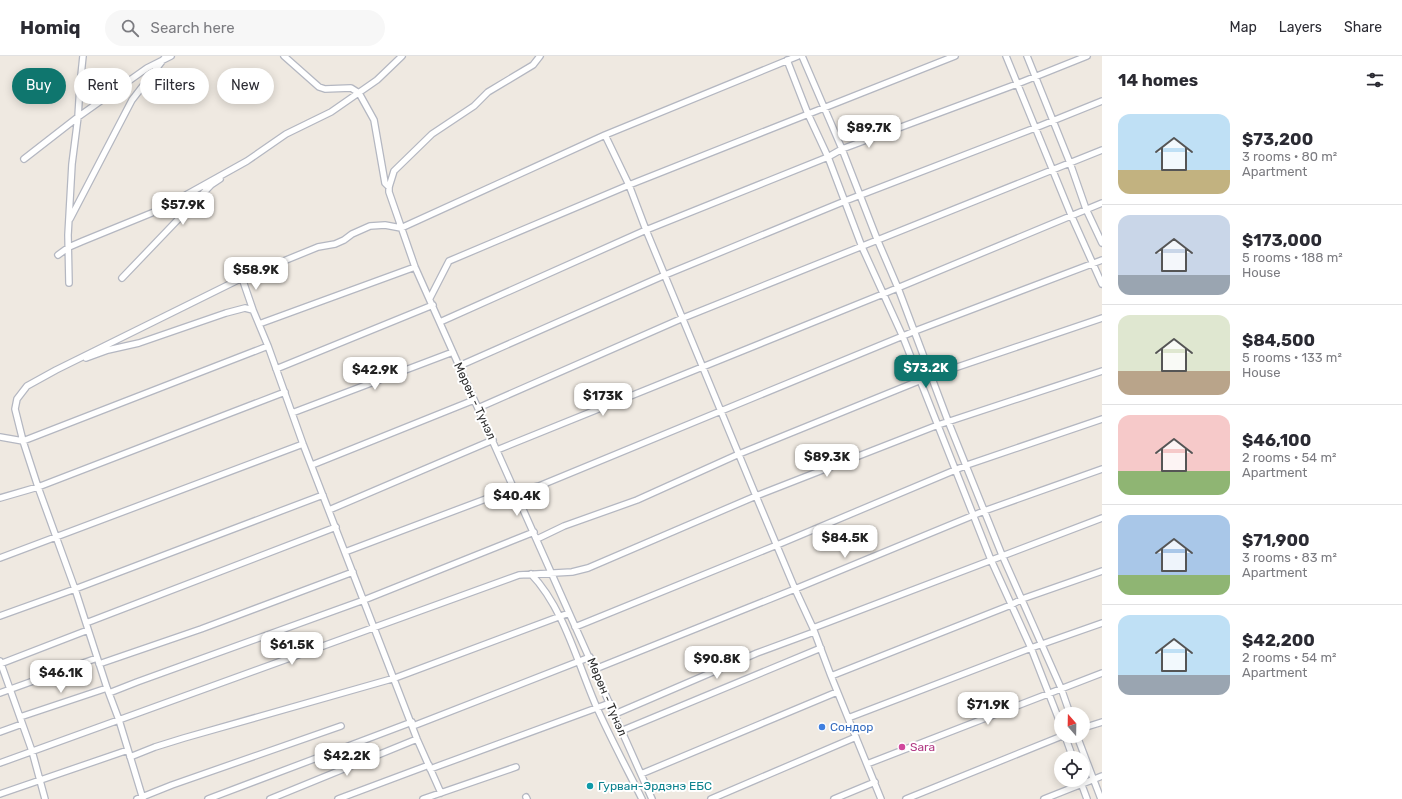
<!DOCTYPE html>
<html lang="en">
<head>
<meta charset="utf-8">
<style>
	:root { --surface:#fff; --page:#f7f7f7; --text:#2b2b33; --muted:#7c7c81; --line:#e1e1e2; --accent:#0f766e }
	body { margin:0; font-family:Rubik,sans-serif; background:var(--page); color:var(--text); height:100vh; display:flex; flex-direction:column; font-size:15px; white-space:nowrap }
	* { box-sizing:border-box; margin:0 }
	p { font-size:13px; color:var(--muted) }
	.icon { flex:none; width:22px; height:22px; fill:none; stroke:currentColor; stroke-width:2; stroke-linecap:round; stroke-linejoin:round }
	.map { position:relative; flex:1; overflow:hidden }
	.drawer { display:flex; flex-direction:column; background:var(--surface); width:300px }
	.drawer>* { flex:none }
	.guide { position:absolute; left:12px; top:12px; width:380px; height:36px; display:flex; gap:8px }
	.needle { width:26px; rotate:340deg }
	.buttons { position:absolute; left:1054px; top:651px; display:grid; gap:8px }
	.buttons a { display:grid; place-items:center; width:36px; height:36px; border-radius:50%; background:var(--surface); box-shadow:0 2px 10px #0003; font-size:20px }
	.price { position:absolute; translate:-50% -34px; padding:0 9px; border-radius:8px; background:#fff; color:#222; font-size:13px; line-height:26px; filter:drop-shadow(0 1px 2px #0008) }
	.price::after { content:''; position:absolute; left:50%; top:24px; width:12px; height:9px; margin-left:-6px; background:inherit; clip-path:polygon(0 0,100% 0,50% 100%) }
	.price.on { background:var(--accent); color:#fff }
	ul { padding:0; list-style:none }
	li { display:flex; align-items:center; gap:12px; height:100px; padding:0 16px }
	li+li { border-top:1px solid var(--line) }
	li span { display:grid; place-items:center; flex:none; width:112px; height:80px; border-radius:12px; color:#555 }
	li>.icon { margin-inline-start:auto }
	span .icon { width:48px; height:48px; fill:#fffc; stroke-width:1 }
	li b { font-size:17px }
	h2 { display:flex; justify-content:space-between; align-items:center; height:48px; padding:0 16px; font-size:17px }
	.tag { padding:0 14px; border-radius:18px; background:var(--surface); box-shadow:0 2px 10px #0003; font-size:14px; line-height:36px }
	.tag.on { background:var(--accent); color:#fff }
	header { display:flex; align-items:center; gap:24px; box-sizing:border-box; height:56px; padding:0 20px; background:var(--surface); border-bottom:1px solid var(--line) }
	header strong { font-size:19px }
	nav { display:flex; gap:22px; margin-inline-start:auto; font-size:14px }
	.search { width:280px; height:36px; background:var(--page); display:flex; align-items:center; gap:10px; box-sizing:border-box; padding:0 14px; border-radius:22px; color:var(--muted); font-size:15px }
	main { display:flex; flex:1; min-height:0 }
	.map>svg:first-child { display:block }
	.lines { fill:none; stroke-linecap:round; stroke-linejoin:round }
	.minor-casing { stroke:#b4b7c1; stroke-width:8 }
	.minor { stroke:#fff; stroke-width:5.5 }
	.shop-dot { fill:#3f7fe0; stroke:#fff; stroke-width:1.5 }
	.hotel-dot { fill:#d1479c; stroke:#fff; stroke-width:1.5 }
	.culture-dot { fill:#0f9aa8; stroke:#fff; stroke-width:1.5 }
	.labels { text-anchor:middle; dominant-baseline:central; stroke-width:4; stroke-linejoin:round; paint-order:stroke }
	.street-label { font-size:12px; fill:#2e2e2e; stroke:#fff }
	.shop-label { font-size:12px; fill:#366cbe; stroke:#fff; text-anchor:start }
	.hotel-label { font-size:12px; fill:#b23c85; stroke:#fff; text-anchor:start }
	.culture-label { font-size:12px; fill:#0d838f; stroke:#fff; text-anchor:start }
</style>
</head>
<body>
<header>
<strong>Homiq</strong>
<div class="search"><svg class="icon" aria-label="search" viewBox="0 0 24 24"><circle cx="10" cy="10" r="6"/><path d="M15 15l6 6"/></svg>Search here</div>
<nav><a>Map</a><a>Layers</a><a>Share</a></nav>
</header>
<main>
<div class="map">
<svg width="1102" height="743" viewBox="0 0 1102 743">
	<rect width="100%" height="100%" fill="#efe9e1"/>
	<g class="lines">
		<defs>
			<path id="minor" d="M 284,0 L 319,31 L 325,33 L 351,32 L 359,37 L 374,64 L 385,127 L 389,131
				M 540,0 L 533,9 L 488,36 L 474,50 L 432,78 L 394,115 L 389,131 L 389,136 L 415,211 L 652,743
				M 802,0 L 842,93 L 877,183 L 898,232 L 948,365 L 1002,499 L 1061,632 L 1070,658
				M 1006,0 L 1071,159 L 1102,228
				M 1027,0 L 1070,107 L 1086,153 L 1102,187
				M 787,4 L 808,58 L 828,101 L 862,191 L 903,281 L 991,504 L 1031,592 L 1061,669
				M 605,79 L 629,129 L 646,174 L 756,440 L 795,533 L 813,572 L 831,620 L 881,743
				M 24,103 L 78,61 L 147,12 L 171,0
				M 70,163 L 132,44 L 166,0
				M 58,199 L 69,191 L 83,185 L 159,154 L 247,105 L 286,78 L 331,56 L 377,24 L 402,0
				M 122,222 L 211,129 L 220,123
				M 242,222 L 253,254
				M 69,227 L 68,179 L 72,108 L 78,61 L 80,29 L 83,0
				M 430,242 L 449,205 L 629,129 L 955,0
				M 440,266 L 646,174 L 828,101 L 842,93 L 1017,28 L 1087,0
				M 259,268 L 415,211
				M 86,302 L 108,294 L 139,287 L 226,257 L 245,252 L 253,254 L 268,290 L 303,388 L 417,683 L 441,737
				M 459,310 L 665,219 L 845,145 L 1035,72 L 1102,45
				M 276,313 L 433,249
				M 478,352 L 683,262 L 1102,94
				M 292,357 L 453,296
				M 0,381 L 23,385 L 268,290
				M 497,394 L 883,238 L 1102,147
				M 312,409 L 474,344
				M 0,442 L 38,431 L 285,336
				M 329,454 L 493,384
				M 537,483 L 564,470 L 637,444 L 739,398 L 931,320 L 1102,262
				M 345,496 L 491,441 L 539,430 L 915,275 L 1102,204
				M 0,502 L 303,388
				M 531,518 C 564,552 578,609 597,652 C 611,683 627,713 642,743
				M 0,560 L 75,533 L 323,439
				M 86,567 L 336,471
				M 575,571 L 777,489 L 967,409 L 1102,363
				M 813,572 L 1102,462
				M 0,605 L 32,695 L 45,743
				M 0,608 L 88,574
				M 99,608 L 201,573 L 353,516
				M 595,613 L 795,533 L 984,455 L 1102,413
				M 831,620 L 1011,549 L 1022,543 L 1102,515
				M 0,637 L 97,602
				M 109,637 L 137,626 L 364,544 L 534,476
				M 615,658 L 757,597 L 814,576
				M 20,661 L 107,632
				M 848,662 L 1031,592 L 1102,567
				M 413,670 L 590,601
				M 1083,672 L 1102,666
				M 621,675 L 821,592
				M 0,676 L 22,668
				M 1065,680 L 1073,702
				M 1077,680 L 1101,743
				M 130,701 L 155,691 L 184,682 L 395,622 L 569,557
				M 0,707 L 519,519 L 572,516 L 588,512 L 756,440 L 938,369 L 1102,315
				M 867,708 L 1102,617
				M 430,713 L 610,647
				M 641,718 L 837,636
				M 1080,724 L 1087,743
				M 0,738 L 128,694
				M 526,741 L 527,743
				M 137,743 L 172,729 L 341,670
				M 143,743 L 119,664 L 107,632 L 75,533 L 38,431 L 23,385 L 15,353 L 17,343 L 27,330 L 56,314 L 242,222 L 318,191 L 335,188 L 344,184 L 352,178 L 370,170 L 385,169 L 401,172 L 605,79 L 798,0
				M 208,743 L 412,666
				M 270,743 L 417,683
				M 338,743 L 429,709
				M 423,743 L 516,711
				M 711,743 L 856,681
				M 834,743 L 875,726
				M 906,743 L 1062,680
				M 1044,743 L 1102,720"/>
		</defs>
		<use href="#minor" class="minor-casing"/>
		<use href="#minor" class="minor"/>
	</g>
	<circle class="shop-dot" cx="822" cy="671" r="4"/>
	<circle class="hotel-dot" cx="902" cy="691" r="4"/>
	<circle class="culture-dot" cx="590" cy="730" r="4"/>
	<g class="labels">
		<g class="street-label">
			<text transform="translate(475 345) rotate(65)">Мөрөн - Түнэл</text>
			<text transform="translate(607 641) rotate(67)">Мөрөн - Түнэл</text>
		</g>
		<g class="shop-label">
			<text x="830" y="671">Сондор</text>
		</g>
		<g class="hotel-label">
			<text x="910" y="691">Sara</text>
		</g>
		<g class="culture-label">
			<text x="598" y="730">Гурван-Эрдэнэ ЕБС</text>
		</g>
	</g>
</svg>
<div class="buttons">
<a><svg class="needle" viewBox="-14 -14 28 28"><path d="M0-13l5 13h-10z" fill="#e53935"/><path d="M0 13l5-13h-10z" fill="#7c7c81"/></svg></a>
<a><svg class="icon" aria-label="locate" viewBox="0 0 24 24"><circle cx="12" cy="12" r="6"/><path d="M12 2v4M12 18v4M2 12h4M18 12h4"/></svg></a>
</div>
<b class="price" style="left:869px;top:93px">$89.7K</b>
<b class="price" style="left:183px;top:170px">$57.9K</b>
<b class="price" style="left:256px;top:235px">$58.9K</b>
<b class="price on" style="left:926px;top:333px">$73.2K</b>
<b class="price" style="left:375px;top:335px">$42.9K</b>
<b class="price" style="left:603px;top:361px">$173K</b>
<b class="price" style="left:827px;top:422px">$89.3K</b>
<b class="price" style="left:517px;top:461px">$40.4K</b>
<b class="price" style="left:845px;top:503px">$84.5K</b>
<b class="price" style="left:292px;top:610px">$61.5K</b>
<b class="price" style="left:717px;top:624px">$90.8K</b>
<b class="price" style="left:61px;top:638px">$46.1K</b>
<b class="price" style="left:988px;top:670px">$71.9K</b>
<b class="price" style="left:347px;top:721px">$42.2K</b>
<div class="guide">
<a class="tag on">Buy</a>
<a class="tag">Rent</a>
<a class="tag">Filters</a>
<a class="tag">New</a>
</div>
</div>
<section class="drawer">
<h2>14 homes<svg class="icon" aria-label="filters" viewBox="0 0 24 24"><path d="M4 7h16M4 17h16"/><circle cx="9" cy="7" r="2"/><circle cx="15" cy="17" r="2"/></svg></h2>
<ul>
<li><span style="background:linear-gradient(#bfe0f5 70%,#c2b280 0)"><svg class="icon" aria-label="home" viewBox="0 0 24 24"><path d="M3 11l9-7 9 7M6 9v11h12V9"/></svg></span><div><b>$73,200</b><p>3 rooms · 80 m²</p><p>Apartment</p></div></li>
<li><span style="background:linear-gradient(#c9d6e8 75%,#9aa5b1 0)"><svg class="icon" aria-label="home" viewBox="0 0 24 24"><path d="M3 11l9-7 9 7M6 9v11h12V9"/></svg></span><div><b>$173,000</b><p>5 rooms · 188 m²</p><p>House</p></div></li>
<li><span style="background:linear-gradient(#dfe7d0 70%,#b9a48a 0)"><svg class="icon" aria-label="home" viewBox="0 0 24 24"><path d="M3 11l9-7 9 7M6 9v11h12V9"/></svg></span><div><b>$84,500</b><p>5 rooms · 133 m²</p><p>House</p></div></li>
<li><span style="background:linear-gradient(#f6c9c9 70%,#8fb573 0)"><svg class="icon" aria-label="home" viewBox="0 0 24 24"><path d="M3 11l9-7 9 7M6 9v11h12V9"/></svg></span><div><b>$46,100</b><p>2 rooms · 54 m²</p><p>Apartment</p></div></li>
<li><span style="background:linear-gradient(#a9c7e8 75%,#8fb573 0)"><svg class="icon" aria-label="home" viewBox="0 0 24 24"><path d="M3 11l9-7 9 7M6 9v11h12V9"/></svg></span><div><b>$71,900</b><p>3 rooms · 83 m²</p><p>Apartment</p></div></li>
<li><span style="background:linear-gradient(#bfe0f5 75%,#9aa5b1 0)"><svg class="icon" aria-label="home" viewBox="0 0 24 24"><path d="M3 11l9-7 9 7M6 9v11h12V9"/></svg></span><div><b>$42,200</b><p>2 rooms · 54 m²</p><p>Apartment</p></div></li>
</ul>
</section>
</main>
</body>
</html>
